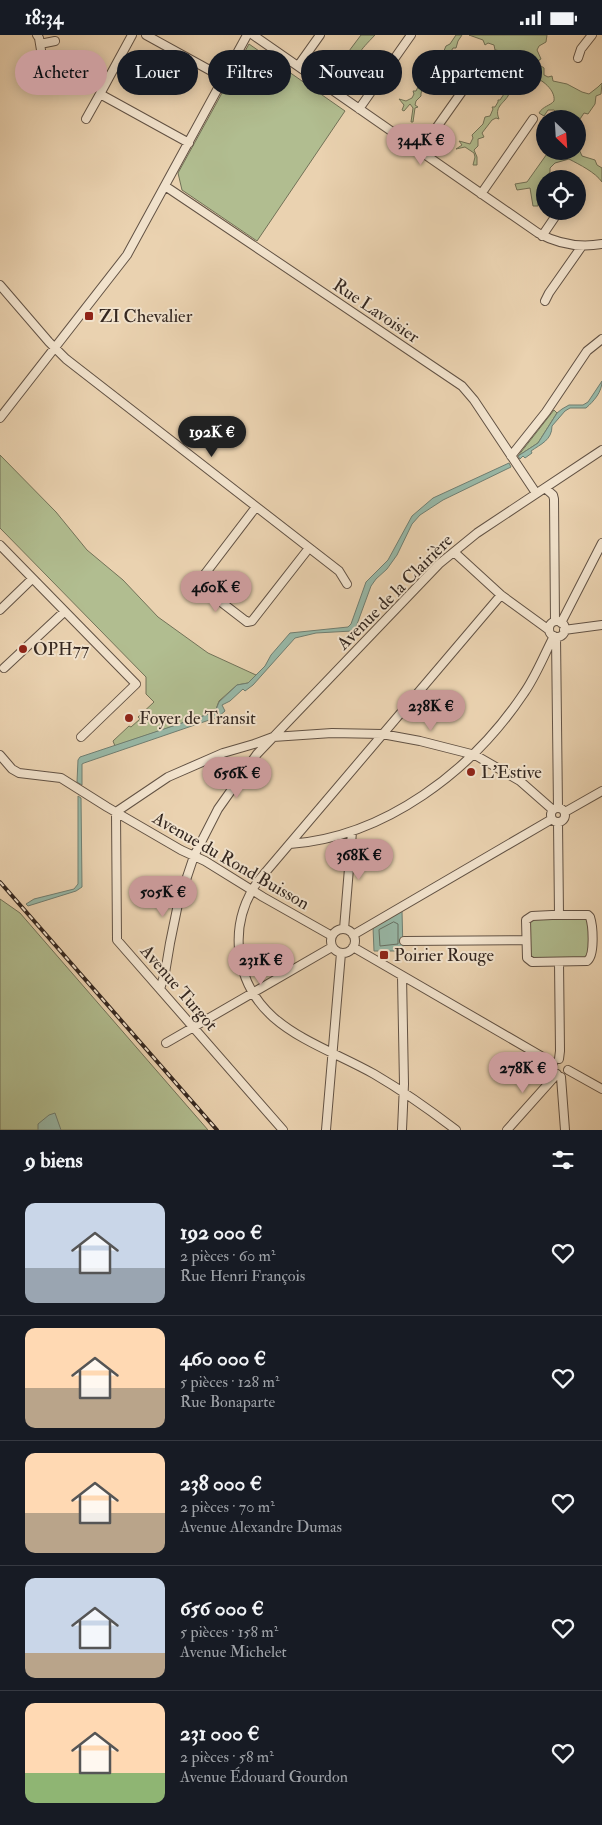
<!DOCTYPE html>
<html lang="fr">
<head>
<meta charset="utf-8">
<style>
	:root { --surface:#171b24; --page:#20242c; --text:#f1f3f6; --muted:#9ea1a6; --line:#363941; --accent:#c59692 }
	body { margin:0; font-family:"IM FELL Double Pica",serif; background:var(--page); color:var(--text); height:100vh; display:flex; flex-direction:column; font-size:19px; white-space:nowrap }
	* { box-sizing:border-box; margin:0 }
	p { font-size:16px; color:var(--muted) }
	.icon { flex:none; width:28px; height:28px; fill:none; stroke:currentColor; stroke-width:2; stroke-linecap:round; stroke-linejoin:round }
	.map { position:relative; height:1095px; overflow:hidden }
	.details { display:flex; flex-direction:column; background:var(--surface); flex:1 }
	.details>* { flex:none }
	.top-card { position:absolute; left:15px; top:15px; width:572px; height:45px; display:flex; gap:10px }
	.needle { width:32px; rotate:155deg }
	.tools { position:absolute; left:536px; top:75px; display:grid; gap:10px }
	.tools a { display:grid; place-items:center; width:50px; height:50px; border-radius:50%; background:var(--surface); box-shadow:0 2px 12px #0003; font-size:25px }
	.price { position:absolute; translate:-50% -42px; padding:0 11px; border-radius:18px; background:var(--accent); color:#111; font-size:16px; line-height:32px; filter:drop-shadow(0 1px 2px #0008) }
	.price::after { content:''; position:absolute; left:50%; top:30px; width:15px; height:11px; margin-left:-8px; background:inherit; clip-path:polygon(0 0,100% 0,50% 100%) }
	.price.on { background:#222; color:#fff }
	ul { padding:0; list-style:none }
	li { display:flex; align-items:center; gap:15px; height:125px; padding:0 25px }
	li+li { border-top:1px solid var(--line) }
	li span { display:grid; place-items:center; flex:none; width:140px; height:100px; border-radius:10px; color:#555 }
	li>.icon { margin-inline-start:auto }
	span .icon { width:60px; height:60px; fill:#fffc; stroke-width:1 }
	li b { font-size:21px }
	h2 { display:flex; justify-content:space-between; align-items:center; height:60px; padding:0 25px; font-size:21px }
	.tag { padding:0 18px; border-radius:22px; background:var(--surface); box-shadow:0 2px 12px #0003; font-size:18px; line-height:45px }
	.tag.on { background:var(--accent); color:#111 }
	.status { display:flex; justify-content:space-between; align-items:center; height:35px; padding:0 25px; background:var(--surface); direction:ltr }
	.status svg { height:14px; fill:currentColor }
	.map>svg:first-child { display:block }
	.green { fill:#b1bd90; stroke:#727258 }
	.water { fill:#98b8a7; stroke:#707e71 }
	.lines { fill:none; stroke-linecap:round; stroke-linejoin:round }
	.shore { stroke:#667064; stroke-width:1 }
	.street-casing { stroke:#625244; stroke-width:10 }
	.street { stroke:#f1e2cc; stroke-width:8 }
	.rail-casing { stroke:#342720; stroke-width:4 }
	.rail { stroke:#f1e2cc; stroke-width:2; stroke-dasharray:5.5; stroke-linecap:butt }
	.poi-dot { fill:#8f2418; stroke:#f1e2cc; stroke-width:2 }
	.labels { text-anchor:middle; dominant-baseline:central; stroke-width:4; stroke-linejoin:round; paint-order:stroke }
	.street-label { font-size:18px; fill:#342720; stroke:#f1e2cc }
	.poi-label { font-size:18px; fill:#342720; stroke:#f1e2cc; text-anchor:start }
</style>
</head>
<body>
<div class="status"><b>18:34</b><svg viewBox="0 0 49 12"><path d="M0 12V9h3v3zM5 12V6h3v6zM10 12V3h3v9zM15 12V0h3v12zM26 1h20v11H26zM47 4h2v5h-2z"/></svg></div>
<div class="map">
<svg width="602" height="1095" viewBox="0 0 602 1095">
	<rect width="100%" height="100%" fill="#ead2b0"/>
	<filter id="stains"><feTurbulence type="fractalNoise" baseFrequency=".004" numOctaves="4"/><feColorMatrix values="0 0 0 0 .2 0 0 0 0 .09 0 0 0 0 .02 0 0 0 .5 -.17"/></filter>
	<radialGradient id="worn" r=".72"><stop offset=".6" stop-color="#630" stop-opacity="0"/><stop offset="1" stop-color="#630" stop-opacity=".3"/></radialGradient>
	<path class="green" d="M 361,0 L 375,0 C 359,17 355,19 355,43 L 350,43 L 347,28 L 334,30 L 334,21 L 346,20 Z
		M 456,0 L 462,0 L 458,6 L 456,13 L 453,13 L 447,23 L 442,26 L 440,35 L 436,34 L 433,38 L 431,47 C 426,48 420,56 421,61 L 416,66 L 415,70 L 418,72 L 415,73 L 413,87 L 411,87 L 413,73 L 410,69 L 404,76 L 402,75 L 404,70 L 399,64 L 406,66 L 412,63 L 414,59 L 413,56 L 416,56 L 418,52 L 418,46 L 422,45 L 424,38 L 430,35 L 429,29 L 434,27 L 437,20 L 443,18 L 446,11 L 450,9 Z
		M 469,0 L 547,0 L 546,7 L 539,11 L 537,15 L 541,24 L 539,25 L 538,29 L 544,33 L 544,40 L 548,42 L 552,41 L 553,46 L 567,49 L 582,57 L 589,59 L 598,52 L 602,48 L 601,59 L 596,61 L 595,69 L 588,79 L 584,78 L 578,87 L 578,84 L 564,84 L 554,75 L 548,75 L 544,81 L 539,78 C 543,71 550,71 554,66 C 556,54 538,40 526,41 C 522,42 519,44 516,47 L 515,50 C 510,54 510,55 508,61 C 503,69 494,72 499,84 L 496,83 L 492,85 L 482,98 L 484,102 L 478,104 L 478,111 L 474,115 L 477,122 L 477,130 L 473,130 L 475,122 L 474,118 L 465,112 L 456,114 L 462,110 L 459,106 L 470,109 L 473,103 L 472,100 L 483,89 L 485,82 L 490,81 L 493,74 L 492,72 L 495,72 L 498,67 L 498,65 L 500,65 L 506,56 L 505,52 L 510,45 L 513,34 L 507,28 L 507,24 L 503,20 L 499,21 L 502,19 L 501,16 L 495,15 L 494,10 L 488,8 L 485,10 L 483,5 Z
		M 249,9 L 345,76 L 257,206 L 182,155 L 178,138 Z
		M 578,112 L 582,121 L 595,125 L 597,130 L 602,133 L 602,147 C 595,137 580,130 569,124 L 555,128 L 550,133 L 550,137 L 538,152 L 538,171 L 533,171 L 530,153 L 517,155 L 515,149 L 527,147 L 549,116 L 578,116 Z
		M 554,375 L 557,378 L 538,408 L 518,421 Z
		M 0,420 L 56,477 L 87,515 L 123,545 L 158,582 L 208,618 L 256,640 L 248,648 L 237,650 L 219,666 L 215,677 L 115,711 L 113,706 L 129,691 L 131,692 L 140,684 L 138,682 L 154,667 L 146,659 L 146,642 L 0,493 Z
		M 0,864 L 20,878 L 208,1095 L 0,1095 Z
		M 588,880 L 591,923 L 530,926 L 529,882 Z"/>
	<path class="water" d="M 602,346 C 602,357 594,366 586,373 L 570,373 L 565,376 L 552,391 C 552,405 541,409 531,416 L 532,418 L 525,423 L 523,421 L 520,424 L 518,421 L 538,408 L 557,378 L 562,374 L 569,370 L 583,370 L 588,367 Z
		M 509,428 L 511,432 L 443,465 L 420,480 L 412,489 L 397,520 L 387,534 L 376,544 L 371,551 L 356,592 L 352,596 L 316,598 L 295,603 L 253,650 L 245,656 L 243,654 L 230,666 L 222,670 L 225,676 L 218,682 L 84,728 L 82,729 L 82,750 L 77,747 L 78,725 L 80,722 L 215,677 L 219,667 L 237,650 L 248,648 L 265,631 L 271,620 L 290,598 L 348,592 L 351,589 L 366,547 L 388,525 L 412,481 L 433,463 Z
		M 78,761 L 81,763 L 82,852 L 76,856 L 28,871 L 26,869 L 34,864 L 74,854 L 78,849 Z
		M 402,876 L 403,916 L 374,916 L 373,892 Z
		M 55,1078 L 61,1095 L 38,1095 L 38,1089 L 49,1080 Z"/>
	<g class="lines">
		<path class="shore" d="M 394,887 L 398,889 L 398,909 L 380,911 L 379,895 Z"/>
		<defs>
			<path id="street" d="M 37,0 L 39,3 L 43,27 L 52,28
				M 132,0 L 100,59 L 189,108
				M 146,0 L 224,43
				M 253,0 L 538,198 C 558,209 579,213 602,209
				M 40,9 L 55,6
				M 578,23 L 581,14 L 592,0
				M 298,31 L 320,0
				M 359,74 L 411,0
				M 86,84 L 100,59
				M 420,116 L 473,41
				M 165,151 L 462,351 L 474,365 L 536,458
				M 481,159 L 533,84
				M 542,201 L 559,176
				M 0,250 L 49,307 L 66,324 L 339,536 L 347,549
				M 545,266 L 549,258 L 582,211
				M 0,383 L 127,220 L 247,0
				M 511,421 L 546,377 L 587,316 L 602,304
				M 545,453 L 553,460 L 554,464 L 555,586
				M 256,472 L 198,548 L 199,550 L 247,587 L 252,586 L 309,513
				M 0,510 L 136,649 L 81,702
				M 454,517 L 501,560 L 549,595
				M 0,575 L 32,544
				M549 594a8 8 0 1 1 16 0a8 8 0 1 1-16 0Z
				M 561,588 L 602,508
				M 564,595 L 602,590
				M 556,602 L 558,773
				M 4,633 L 64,577
				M 0,720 L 12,734 L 19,738 L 61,743 L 107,772 L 181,815 L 205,826 L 263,862 L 332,901
				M551 780a7 7 0 1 1 14 0a7 7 0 1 1-14 0Z
				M 116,777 L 168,742 L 223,718 L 254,709 L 273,702 L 332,698 L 382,699 L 420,706 L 475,720 L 520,746 L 553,775
				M 116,777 L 117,905 L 283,1095
				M 565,777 L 602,756
				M 558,787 L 559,880
				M 290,809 C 385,802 472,736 524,658 C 536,641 544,620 554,601
				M 552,880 L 588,880 L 590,882 C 593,891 595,921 587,926 L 532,927 L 527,923 L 526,885 L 532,881 Z
				M331 906a12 12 0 1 1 24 0a12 12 0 1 1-24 0Z
				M 344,894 L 352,797
				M 353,900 L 552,784
				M 404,906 L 526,905
				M 353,912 L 553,1028
				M 160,954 L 165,938 L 170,908 L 178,869 L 194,821 L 218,774 L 257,719 L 439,529 L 477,498 L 602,415
				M 166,1008 L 332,912
				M 559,1024 L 560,1016 L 559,927
				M 568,1035 L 602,1054
				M 561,1042 L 565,1095
				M 326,1095 L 341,918
				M 402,1095 L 404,1049 L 402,941
				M 456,1095 C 430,1075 403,1056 374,1039 C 317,1007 246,991 239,914 C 237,890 244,866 258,846 L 501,560
				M 507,1095 L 557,1039"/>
		</defs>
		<use href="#street" class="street-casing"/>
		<use href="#street" class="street"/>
		<defs>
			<path id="rail" d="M 0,847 L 217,1095"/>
		</defs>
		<use href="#rail" class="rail-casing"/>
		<use href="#rail" class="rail"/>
	</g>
	<g class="poi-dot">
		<rect x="84" y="276" width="10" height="10" rx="2.5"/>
		<circle cx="23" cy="614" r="5"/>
		<circle cx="129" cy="683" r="5"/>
		<circle cx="471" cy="737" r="5"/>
		<rect x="379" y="915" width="10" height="10" rx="2.5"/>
	</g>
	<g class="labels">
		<g class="street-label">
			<text transform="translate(376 276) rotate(34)">Rue Lavoisier</text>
			<text transform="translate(395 557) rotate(-45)">Avenue de la Clairière</text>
			<text transform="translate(231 826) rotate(30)">Avenue du Rond Buisson</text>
			<text transform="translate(179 953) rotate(49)">Avenue Turgot</text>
		</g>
		<g class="poi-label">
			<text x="99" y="281">ZI Chevalier</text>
			<text x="33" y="614">OPH77</text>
			<text x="139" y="683">Foyer de Transit</text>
			<text x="481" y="737">L'Estive</text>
			<text x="394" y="920">Poirier Rouge</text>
		</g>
	</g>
	<rect width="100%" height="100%" filter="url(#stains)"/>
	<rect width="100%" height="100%" fill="url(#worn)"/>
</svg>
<div class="tools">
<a><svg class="needle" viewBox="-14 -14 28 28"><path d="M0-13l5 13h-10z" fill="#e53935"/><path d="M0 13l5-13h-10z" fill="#9ea1a6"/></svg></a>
<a><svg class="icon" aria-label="locate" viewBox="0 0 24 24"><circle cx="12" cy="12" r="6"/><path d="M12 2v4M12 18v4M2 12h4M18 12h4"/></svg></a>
</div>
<b class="price" style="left:421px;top:131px">344K €</b>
<b class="price on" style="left:212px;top:423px">192K €</b>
<b class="price" style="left:216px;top:578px">460K €</b>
<b class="price" style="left:431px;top:697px">238K €</b>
<b class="price" style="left:237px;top:764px">656K €</b>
<b class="price" style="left:359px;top:846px">368K €</b>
<b class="price" style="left:163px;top:883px">505K €</b>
<b class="price" style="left:261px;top:951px">231K €</b>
<b class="price" style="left:523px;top:1059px">278K €</b>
<div class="top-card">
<a class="tag on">Acheter</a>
<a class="tag">Louer</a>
<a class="tag">Filtres</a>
<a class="tag">Nouveau</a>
<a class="tag">Appartement</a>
</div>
</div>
<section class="details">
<h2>9 biens<svg class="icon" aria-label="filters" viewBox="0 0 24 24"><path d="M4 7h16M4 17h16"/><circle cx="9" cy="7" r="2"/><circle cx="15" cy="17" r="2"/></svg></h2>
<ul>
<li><span style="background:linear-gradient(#c9d6e8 65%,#9aa5b1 0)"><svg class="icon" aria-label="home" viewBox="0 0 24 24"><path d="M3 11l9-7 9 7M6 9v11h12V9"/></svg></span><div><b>192 000 €</b><p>2 pièces · 60 m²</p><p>Rue Henri François</p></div><svg class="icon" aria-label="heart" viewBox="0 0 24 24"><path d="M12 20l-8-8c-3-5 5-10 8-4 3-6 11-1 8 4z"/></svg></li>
<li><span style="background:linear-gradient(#ffd9b3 60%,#b9a48a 0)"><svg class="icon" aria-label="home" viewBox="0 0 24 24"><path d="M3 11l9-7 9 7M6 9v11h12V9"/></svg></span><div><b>460 000 €</b><p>5 pièces · 128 m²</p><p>Rue Bonaparte</p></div><svg class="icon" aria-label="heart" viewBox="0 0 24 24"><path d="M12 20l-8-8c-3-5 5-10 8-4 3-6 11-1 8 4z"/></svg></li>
<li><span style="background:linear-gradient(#ffd9b3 60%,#b9a48a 0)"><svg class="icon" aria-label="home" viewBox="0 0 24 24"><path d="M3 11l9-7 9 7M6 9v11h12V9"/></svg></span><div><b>238 000 €</b><p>2 pièces · 70 m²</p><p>Avenue Alexandre Dumas</p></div><svg class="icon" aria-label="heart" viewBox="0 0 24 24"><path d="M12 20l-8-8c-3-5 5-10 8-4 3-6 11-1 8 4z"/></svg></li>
<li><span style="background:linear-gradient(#c9d6e8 75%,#b9a48a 0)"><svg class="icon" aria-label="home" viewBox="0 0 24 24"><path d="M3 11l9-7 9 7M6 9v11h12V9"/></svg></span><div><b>656 000 €</b><p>5 pièces · 158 m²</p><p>Avenue Michelet</p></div><svg class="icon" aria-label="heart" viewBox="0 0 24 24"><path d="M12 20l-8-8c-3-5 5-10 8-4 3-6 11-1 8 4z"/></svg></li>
<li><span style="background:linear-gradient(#ffd9b3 70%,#8fb573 0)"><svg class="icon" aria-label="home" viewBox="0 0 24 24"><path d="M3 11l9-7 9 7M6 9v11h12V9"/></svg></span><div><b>231 000 €</b><p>2 pièces · 58 m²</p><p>Avenue Édouard Gourdon</p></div><svg class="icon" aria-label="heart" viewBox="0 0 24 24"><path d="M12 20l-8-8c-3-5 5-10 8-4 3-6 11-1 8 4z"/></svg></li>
</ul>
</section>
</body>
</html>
